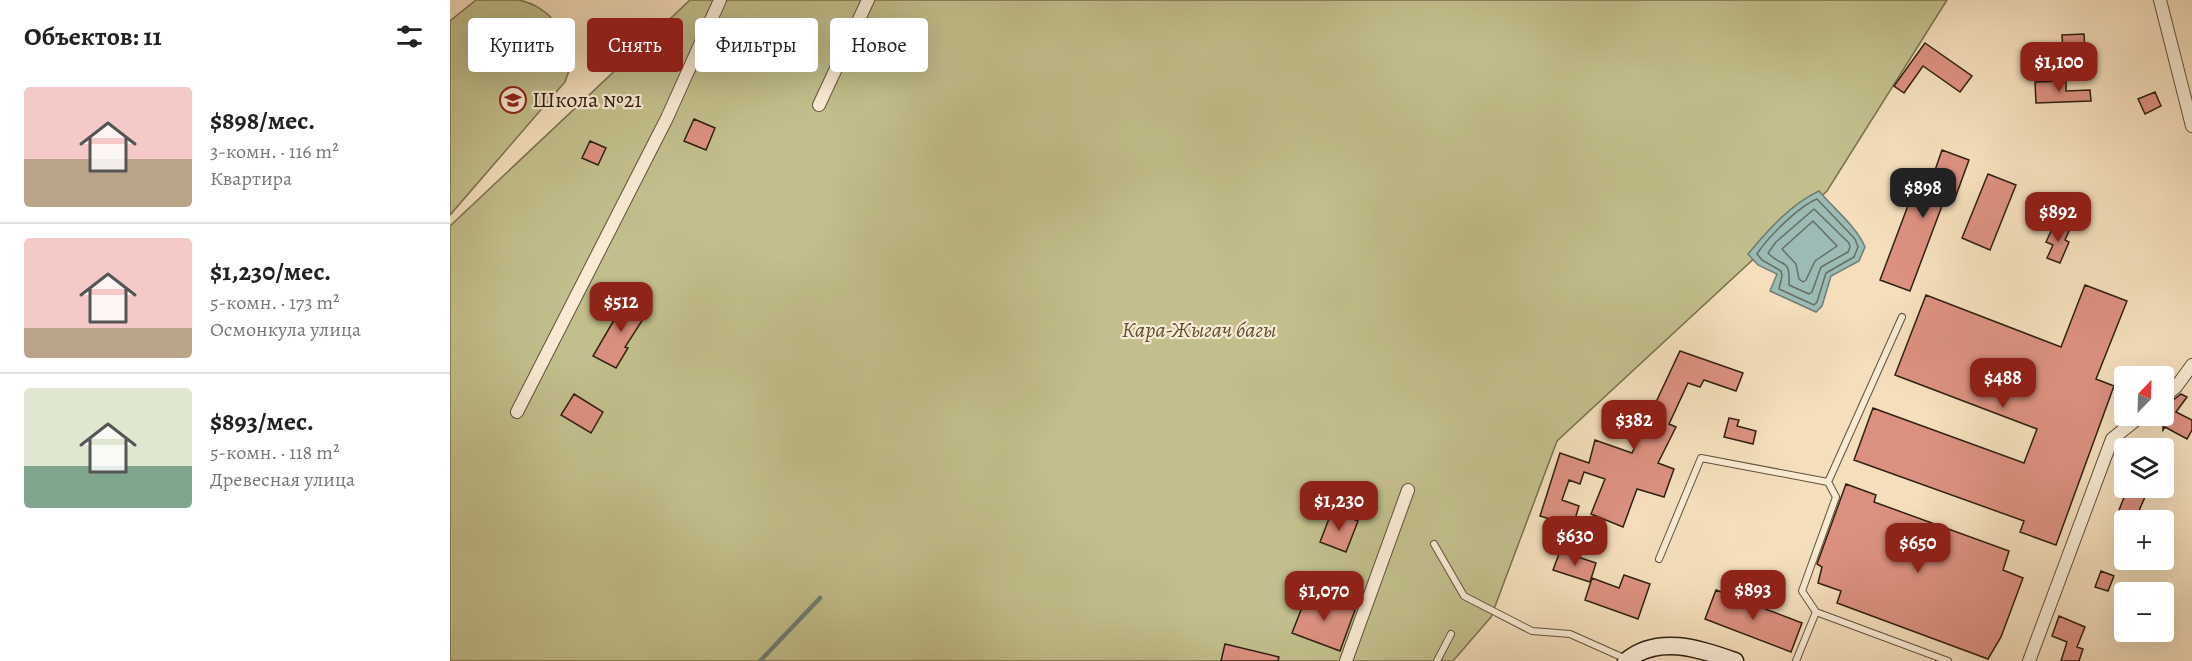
<!DOCTYPE html>
<html lang="ru">
<head>
<meta charset="utf-8">
<style>
	:root { --surface:#fff; --page:#f2f2f2; --text:#222; --muted:#767676; --line:#e0e0e0; --accent:#8f2418 }
	body { margin:0; font-family:Alegreya,serif; background:var(--page); color:var(--text); height:100vh; display:flex; flex-direction:column; font-size:22px; white-space:nowrap }
	* { box-sizing:border-box; margin:0 }
	p { font-size:20px; color:var(--muted) }
	.icon { flex:none; width:33px; height:33px; fill:none; stroke:currentColor; stroke-width:2; stroke-linecap:round; stroke-linejoin:round }
	.map { position:relative; flex:1; overflow:hidden }
	.drawer { display:flex; flex-direction:column; background:var(--surface); width:450px }
	.drawer>* { flex:none }
	.top-card { position:absolute; left:18px; top:18px; width:570px; height:54px; display:flex; gap:12px }
	.needle { width:39px; rotate:23deg }
	.fabs { position:absolute; left:1664px; top:366px; display:grid; gap:12px }
	.fabs a { display:grid; place-items:center; width:60px; height:60px; border-radius:6px; background:var(--surface); box-shadow:0 6px 24px #0002; font-size:30px }
	.price { position:absolute; translate:-50% -51px; padding:0 14px; border-radius:12px; background:var(--accent); color:#fff; font-size:20px; line-height:39px; filter:drop-shadow(0 2px 3px #0008) }
	.price::after { content:''; position:absolute; left:50%; top:36px; width:18px; height:14px; margin-left:-9px; background:inherit; clip-path:polygon(0 0,100% 0,50% 100%) }
	.price.current { background:#222; color:#fff }
	ul { padding:0; list-style:none }
	li { display:flex; align-items:center; gap:18px; height:150px; padding:0 24px }
	li+li { border-top:2px solid var(--line) }
	li span { display:grid; place-items:center; flex:none; width:168px; height:120px; border-radius:6px; color:#555 }
	li>.icon { margin-inline-start:auto }
	span .icon { width:72px; height:72px; fill:#fffc; stroke-width:1 }
	li b { font-size:26px }
	h2 { display:flex; justify-content:space-between; align-items:center; height:72px; padding:0 24px; font-size:26px }
	.pill { padding:0 21px; border-radius:6px; background:var(--surface); box-shadow:0 6px 24px #0002; font-size:21px; line-height:54px }
	.pill.current { background:var(--accent); color:#fff }
	main { display:flex; flex:1; min-height:0 }
	.map>svg:first-child { display:block }
	.green { fill:#c2bf8c; stroke:#7a7050; stroke-width:1.5 }
	.water { fill:#9cbbb5; stroke:#717d74; stroke-width:1.5 }
	.lines { fill:none; stroke-linecap:round; stroke-linejoin:round }
	.shore { stroke:#666e64; stroke-width:1.5 }
	.stream { stroke:#717d74; stroke-width:4.5 }
	.building { fill:#dc9180; stroke:#312013; stroke-width:1.5 }
	.lane-casing { stroke:#62503d; stroke-width:8 }
	.street-casing { stroke:#62503d; stroke-width:14 }
	.secondary-casing { stroke:#312013; stroke-width:19 }
	.lane { stroke:#f8ead3; stroke-width:6 }
	.street { stroke:#f8ead3; stroke-width:12 }
	.secondary { stroke:#f8ead3; stroke-width:16 }
	.labels { text-anchor:middle; dominant-baseline:central; stroke-width:4.5; stroke-linejoin:round; paint-order:stroke }
	.poi-label { font-size:22px; fill:#312013; stroke:#f8ead3; text-anchor:start }
	.park-label { font-size:22px; font-style:italic; fill:#5c5037; stroke:#f8ead3 }
</style>
</head>
<body>
<main>
<section class="drawer">
<h2>Объектов: 11<svg class="icon" aria-label="filters" viewBox="0 0 24 24"><path d="M4 7h16M4 17h16"/><circle cx="9" cy="7" r="2"/><circle cx="15" cy="17" r="2"/></svg></h2>
<ul>
<li><span style="background:linear-gradient(#f6c9c9 60%,#b9a48a 0)"><svg class="icon" aria-label="home" viewBox="0 0 24 24"><path d="M3 11l9-7 9 7M6 9v11h12V9"/></svg></span><div><b>$898/мес.</b><p>3-комн. · 116 m²</p><p>Квартира</p></div></li>
<li><span style="background:linear-gradient(#f6c9c9 75%,#b9a48a 0)"><svg class="icon" aria-label="home" viewBox="0 0 24 24"><path d="M3 11l9-7 9 7M6 9v11h12V9"/></svg></span><div><b>$1,230/мес.</b><p>5-комн. · 173 m²</p><p>Осмонкула улица</p></div></li>
<li><span style="background:linear-gradient(#dfe7d0 65%,#7fa58c 0)"><svg class="icon" aria-label="home" viewBox="0 0 24 24"><path d="M3 11l9-7 9 7M6 9v11h12V9"/></svg></span><div><b>$893/мес.</b><p>5-комн. · 118 m²</p><p>Древесная улица</p></div></li>
</ul>
</section>
<div class="map">
<svg width="1742" height="661" viewBox="0 0 1742 661">
	<rect width="100%" height="100%" fill="#f4debb"/>
	<filter id="stains"><feTurbulence type="fractalNoise" baseFrequency=".00333" numOctaves="4"/><feColorMatrix values="0 0 0 0 .2 0 0 0 0 .09 0 0 0 0 .02 0 0 0 .5 -.17"/></filter>
	<radialGradient id="worn" r=".72"><stop offset=".6" stop-color="#630" stop-opacity="0"/><stop offset="1" stop-color="#630" stop-opacity=".3"/></radialGradient>
	<path class="green" d="M 26,0 C 40,0 56,0 69,0 C 95,5 121,32 121,59 C 122,66 117,75 115,82 L 0,215 L 0,21 Z
		M 240,0 L 1497,0 L 1377,191 L 1107,441 L 1041,617 L 1003,661 L 0,661 L 0,226 Z"/>
	<path class="water" d="M 1369,191 C 1384,209 1407,227 1415,247 L 1409,261 L 1381,276 L 1372,306 L 1366,312 L 1320,291 L 1327,274 L 1308,265 L 1298,254 C 1318,230 1341,204 1369,191 Z"/>
	<g class="lines">
		<path class="shore" d="M 1367,199 L 1405,239 L 1408,247 L 1404,257 L 1376,273 L 1367,302 L 1364,305 L 1329,289 L 1332,276 L 1331,271 L 1312,260 L 1307,254 C 1317,238 1349,206 1367,199 Z
			M 1364,209 L 1399,243 L 1400,247 L 1398,252 L 1371,267 L 1362,292 L 1359,294 L 1339,285 C 1340,256 1333,269 1318,253 L 1326,242 Z
			M 1363,221 L 1387,246 L 1365,261 L 1356,280 L 1353,282 L 1349,279 L 1346,264 L 1332,249 Z"/>
		<path class="stream" d="M 310,661 L 370,598"/>
	</g>
	<path class="building" d="M 1634,34 L 1635,51 L 1613,52 L 1612,35 Z
		M 1475,43 L 1522,76 L 1510,92 L 1473,66 L 1454,93 L 1444,86 Z
		M 1616,81 L 1616,91 L 1640,90 L 1641,101 L 1586,103 L 1585,82 Z
		M 1705,92 L 1711,106 L 1695,114 L 1688,99 Z
		M 244,119 L 265,128 L 256,150 L 234,141 Z
		M 140,141 L 156,148 L 148,165 L 132,158 Z
		M 1492,150 L 1519,160 L 1504,201 L 1495,198 L 1460,291 L 1430,280 L 1471,171 L 1483,176 Z
		M 1538,174 L 1566,185 L 1540,250 L 1512,238 Z
		M 1604,225 L 1619,231 L 1615,240 L 1619,242 L 1610,263 L 1597,258 L 1603,245 L 1596,242 Z
		M 1635,285 L 1677,301 L 1646,379 L 1664,386 L 1606,545 L 1570,532 L 1574,521 L 1404,460 L 1423,408 L 1574,463 L 1587,429 L 1445,375 L 1476,295 L 1611,347 Z
		M 178,296 L 199,310 L 175,347 L 178,348 L 166,368 L 143,356 Z
		M 1230,351 L 1293,373 L 1286,391 L 1254,380 L 1250,387 L 1238,383 L 1219,424 L 1226,427 L 1208,463 L 1224,469 L 1214,497 L 1187,489 L 1173,527 L 1141,514 L 1155,479 L 1134,472 L 1130,484 L 1119,480 L 1112,500 L 1129,506 L 1123,526 L 1090,516 L 1110,453 L 1139,463 L 1145,440 L 1182,453 Z
		M 124,394 L 153,412 L 141,433 L 111,415 Z
		M 1731,394 L 1737,397 L 1726,412 L 1742,420 L 1742,430 L 1737,439 L 1715,427 L 1713,430 L 1713,426 L 1700,416 L 1713,416 L 1713,406 L 1718,404 Z
		M 1279,418 L 1289,420 L 1287,426 L 1306,431 L 1303,444 L 1274,437 Z
		M 1396,484 L 1426,495 L 1424,502 L 1559,551 L 1553,570 L 1573,578 L 1551,637 L 1538,659 L 1387,603 L 1391,591 L 1368,583 L 1372,567 L 1367,564 Z
		M 1677,490 L 1695,497 L 1685,520 L 1665,520 Z
		M 882,511 L 908,521 L 896,552 L 870,542 Z
		M 1110,551 L 1146,563 L 1140,582 L 1103,570 Z
		M 1651,571 L 1664,576 L 1658,591 L 1645,587 Z
		M 1174,575 L 1200,584 L 1188,619 L 1135,600 L 1142,578 L 1169,588 Z
		M 1266,590 L 1352,623 L 1341,652 L 1255,619 Z
		M 858,592 L 905,610 L 890,651 L 842,633 Z
		M 1609,616 L 1635,627 L 1627,647 L 1633,649 L 1629,661 L 1611,661 L 1617,642 L 1602,636 Z
		M 775,644 L 829,657 L 828,661 L 771,661 Z"/>
	<g class="lines">
		<defs>
			<path id="lane" d="M 984,544 L 1014,596 L 1082,631 L 1120,634 L 1176,659
				M 1209,559 L 1251,458 L 1378,482 L 1452,317
				M 1366,612 L 1498,661
				M 987,661 L 1001,634
				M 1346,661 L 1366,612 L 1352,591 L 1386,497 L 1378,482"/>
			<path id="street" d="M 1710,0 L 1742,126
				M 369,105 L 418,0
				M 1713,398 L 1726,387 L 1742,365
				M 67,412 L 217,118 L 270,0
				M 896,661 L 958,490
				M 1579,661 L 1662,439 L 1691,416"/>
			<path id="secondary" d="M 1176,661 C 1208,634 1250,649 1285,661"/>
		</defs>
		<use href="#lane" class="lane-casing"/>
		<use href="#street" class="street-casing"/>
		<use href="#secondary" class="secondary-casing"/>
		<use href="#lane" class="lane"/>
		<use href="#street" class="street"/>
		<use href="#secondary" class="secondary"/>
	</g>
	<defs>
		<symbol id="school-ring" viewBox="-11 -11 22 22"><circle r="9.5" fill="#f8ead3" stroke="#8f2418" stroke-width="1.5"/><path d="M0-5L7-2L0 1L-7-2ZM-4 1L0 2.5L4 1V4Q0 6-4 4Z" fill="#8f2418"/></symbol>
	</defs>
	<g fill-rule="evenodd">
		<use href="#school-ring" x="48" y="85" width="30" height="30"/>
	</g>
	<g class="labels">
		<g class="poi-label">
			<text x="82" y="100">Школа №21</text>
		</g>
		<g class="park-label">
			<text x="749" y="330">Кара-Жыгач багы</text>
		</g>
	</g>
	<rect width="100%" height="100%" filter="url(#stains)"/>
	<rect width="100%" height="100%" fill="url(#worn)"/>
</svg>
<div class="fabs">
<a><svg class="needle" viewBox="-14 -14 28 28"><path d="M0-13l5 13h-10z" fill="#e53935"/><path d="M0 13l5-13h-10z" fill="#767676"/></svg></a>
<a><svg class="icon" aria-label="layers" viewBox="0 0 24 24"><path d="M12 4l9 5-9 5-9-5zM3 14l9 5 9-5"/></svg></a>
<a>+</a>
<a>−</a>
</div>
<b class="price" style="left:1609px;top:93px">$1,100</b>
<b class="price current" style="left:1473px;top:219px">$898</b>
<b class="price" style="left:1608px;top:243px">$892</b>
<b class="price" style="left:171px;top:333px">$512</b>
<b class="price" style="left:1553px;top:409px">$488</b>
<b class="price" style="left:1184px;top:451px">$382</b>
<b class="price" style="left:889px;top:532px">$1,230</b>
<b class="price" style="left:1125px;top:567px">$630</b>
<b class="price" style="left:1468px;top:574px">$650</b>
<b class="price" style="left:1303px;top:621px">$893</b>
<b class="price" style="left:874px;top:622px">$1,070</b>
<div class="top-card">
<a class="pill">Купить</a>
<a class="pill current">Снять</a>
<a class="pill">Фильтры</a>
<a class="pill">Новое</a>
</div>
</div>
</main>
</body>
</html>
